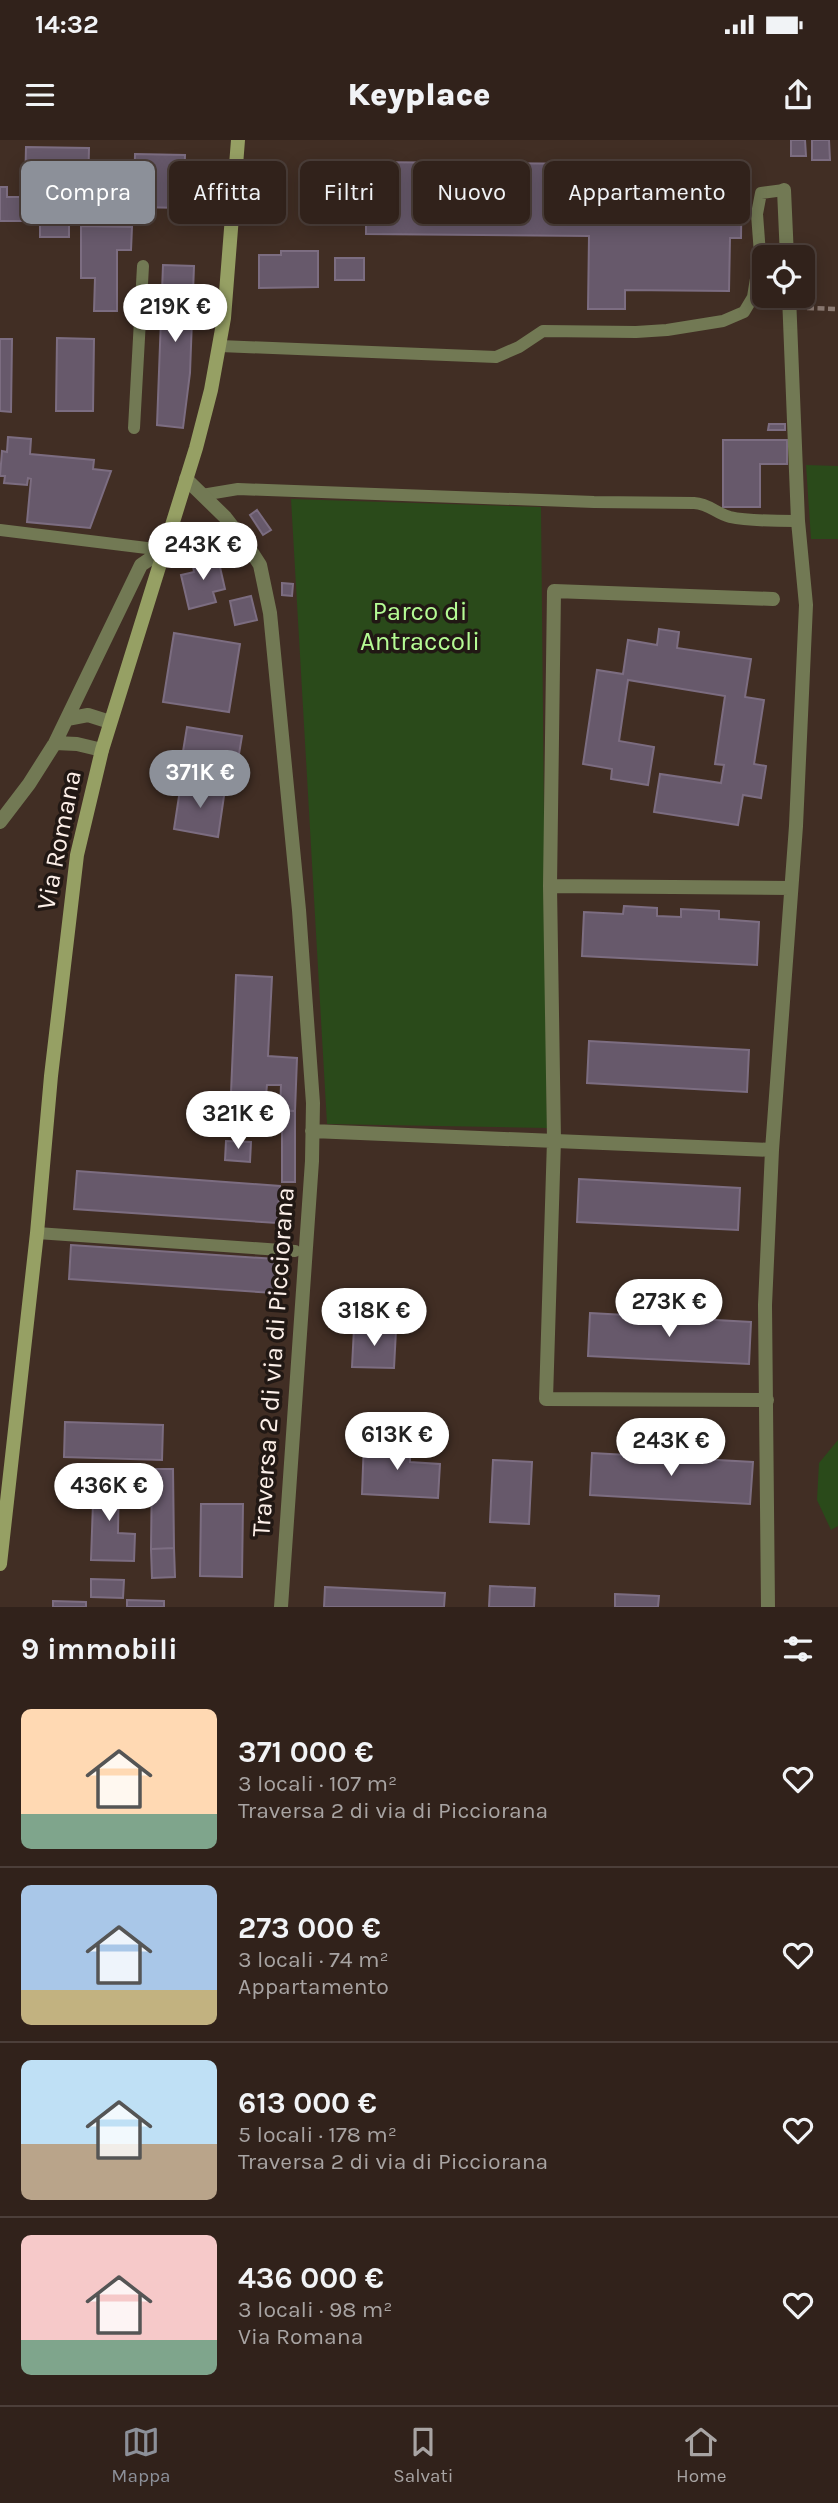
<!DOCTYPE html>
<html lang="it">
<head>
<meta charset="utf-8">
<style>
	:root { --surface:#31221b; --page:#392a24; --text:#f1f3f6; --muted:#a8a4a3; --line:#4c3f3a; --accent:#8c9099 }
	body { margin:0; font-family:Karla,sans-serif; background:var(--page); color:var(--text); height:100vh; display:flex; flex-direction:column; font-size:26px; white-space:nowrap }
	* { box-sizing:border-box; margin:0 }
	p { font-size:23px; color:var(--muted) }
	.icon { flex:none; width:38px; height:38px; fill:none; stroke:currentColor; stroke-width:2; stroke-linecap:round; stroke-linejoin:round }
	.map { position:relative; height:1467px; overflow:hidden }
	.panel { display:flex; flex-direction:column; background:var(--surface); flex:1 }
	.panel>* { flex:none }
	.hud { position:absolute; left:21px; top:21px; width:796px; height:63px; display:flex; gap:14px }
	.tools { position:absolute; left:752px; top:105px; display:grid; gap:14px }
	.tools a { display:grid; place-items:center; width:63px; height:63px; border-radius:10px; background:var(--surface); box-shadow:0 4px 18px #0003,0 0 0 2px var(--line); font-size:35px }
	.price { position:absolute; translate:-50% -60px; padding:0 16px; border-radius:24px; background:#fff; color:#222; font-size:23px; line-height:46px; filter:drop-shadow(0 2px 4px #0008) }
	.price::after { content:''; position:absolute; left:50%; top:42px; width:21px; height:16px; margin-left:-10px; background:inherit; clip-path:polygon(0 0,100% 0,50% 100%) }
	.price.selected { background:var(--accent); color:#fff }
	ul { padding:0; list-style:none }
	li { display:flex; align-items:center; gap:21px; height:175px; padding:0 21px }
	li+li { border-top:2px solid var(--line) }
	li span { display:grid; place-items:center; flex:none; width:196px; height:140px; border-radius:10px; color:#555 }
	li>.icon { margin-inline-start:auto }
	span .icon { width:84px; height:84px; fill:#fffc; stroke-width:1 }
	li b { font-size:30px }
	h2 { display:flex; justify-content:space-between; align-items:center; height:84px; padding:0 21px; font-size:30px }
	.pill { padding:0 24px; border-radius:10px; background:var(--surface); box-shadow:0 4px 18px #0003,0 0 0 2px var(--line); font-size:24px; line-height:63px }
	.pill.selected { background:var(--accent); color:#fff }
	.status { display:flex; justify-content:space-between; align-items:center; height:49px; padding:0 35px; background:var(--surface); direction:ltr }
	.status svg { height:19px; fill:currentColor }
	header { display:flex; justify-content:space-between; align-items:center; height:91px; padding:0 21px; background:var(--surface); font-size:32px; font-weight:800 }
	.tabs { display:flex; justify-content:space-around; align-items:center; height:98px; border-top:2px solid var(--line); background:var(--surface); font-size:19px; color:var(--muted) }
	.tabs a { display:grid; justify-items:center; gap:4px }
	.tabs .selected { color:var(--accent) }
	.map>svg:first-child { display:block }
	.green { fill:#2a4a1a }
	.building { fill:#67596b; stroke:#7c6d81; stroke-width:2 }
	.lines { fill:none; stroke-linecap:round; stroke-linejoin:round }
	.path { stroke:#8a7971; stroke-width:4.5; stroke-dasharray:7 3.5; stroke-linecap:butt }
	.service { stroke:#727954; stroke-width:12 }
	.minor { stroke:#727954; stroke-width:14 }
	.secondary { stroke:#96a064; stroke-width:14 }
	.labels { text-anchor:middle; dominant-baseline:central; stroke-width:7; stroke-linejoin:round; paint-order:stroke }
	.park-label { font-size:26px; fill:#b5fb94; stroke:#211814 }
	.street-label { font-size:26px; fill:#fcefe8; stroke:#211814 }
</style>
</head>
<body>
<div class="status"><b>14:32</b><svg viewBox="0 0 49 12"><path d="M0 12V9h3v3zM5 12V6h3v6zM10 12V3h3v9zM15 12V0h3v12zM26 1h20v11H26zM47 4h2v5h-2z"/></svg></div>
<header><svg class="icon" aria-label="menu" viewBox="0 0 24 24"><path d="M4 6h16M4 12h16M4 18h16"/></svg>Keyplace<svg class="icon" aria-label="share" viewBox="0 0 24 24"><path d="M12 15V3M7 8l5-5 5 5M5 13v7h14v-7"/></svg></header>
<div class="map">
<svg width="838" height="1467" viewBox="0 0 838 1467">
	<rect width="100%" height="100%" fill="#412e24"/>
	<path class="green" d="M 806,325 L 838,326 L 838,399 L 811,399 Z
		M 291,359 L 541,367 L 547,988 L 327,984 Z
		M 838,1300 L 838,1386 L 831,1390 L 817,1360 L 819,1323 Z"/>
	<path class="building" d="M 791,0 L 805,0 L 806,16 L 791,16 Z
		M 812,0 L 829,0 L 830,20 L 812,20 Z
		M 26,7 L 89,8 L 88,51 L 25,50 Z
		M 135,14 L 185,15 L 184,68 L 134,67 Z
		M 366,22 L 742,25 L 741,98 L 730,98 L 729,151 L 625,150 L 625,169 L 588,169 L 589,96 L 366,94 Z
		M 0,47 L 7,47 L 7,57 L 24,57 L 24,81 L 0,81 Z
		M 40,84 L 69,84 L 69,97 L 40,97 Z
		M 81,86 L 132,87 L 131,110 L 117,110 L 117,171 L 94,171 L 95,138 L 81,138 Z
		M 281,111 L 318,111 L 318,147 L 259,148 L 259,115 L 281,115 Z
		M 335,118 L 364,118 L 364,140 L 335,140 Z
		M 163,125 L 194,126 L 190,233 L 183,288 L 157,285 Z
		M 57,198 L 94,199 L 93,271 L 56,271 Z
		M 0,199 L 12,199 L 11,272 L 0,271 Z
		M 769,284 L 785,284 L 785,290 L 768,290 Z
		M 8,297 L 31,299 L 30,314 L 94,320 L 93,329 L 111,331 L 90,388 L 27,382 L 31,339 L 28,338 L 27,345 L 4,343 L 5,336 L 0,336 L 2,311 L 7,312 Z
		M 723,300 L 787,300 L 787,324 L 760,324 L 760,367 L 723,367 Z
		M 257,370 L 271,390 L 263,395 L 250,375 Z
		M 217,414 L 225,449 L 213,452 L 216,462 L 189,469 L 181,435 L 194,432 L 192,420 Z
		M 282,443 L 293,444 L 292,456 L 282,455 Z
		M 251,456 L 257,480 L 235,485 L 230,461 Z
		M 659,489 L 679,492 L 677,508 L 751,519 L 745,557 L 764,560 L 754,624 L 766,626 L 761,658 L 743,655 L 738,685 L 654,672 L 660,634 L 721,643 L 724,625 L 715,624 L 725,556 L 628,540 L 619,601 L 654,607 L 648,645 L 611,639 L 612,629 L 583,624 L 597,530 L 623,534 L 628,500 L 657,505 Z
		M 174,493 L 240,504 L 229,572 L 163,562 Z
		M 187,587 L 242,596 L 234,644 L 179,636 Z
		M 181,643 L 225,649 L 218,697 L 174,689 Z
		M 624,766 L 657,768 L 657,776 L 681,777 L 681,769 L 719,771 L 719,779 L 759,782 L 757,825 L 582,816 L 584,772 L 623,774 Z
		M 236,835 L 272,837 L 268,916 L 297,918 L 295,971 L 280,970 L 281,945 L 267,945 L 266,955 L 231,953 Z
		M 589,901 L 749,910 L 747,952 L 587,943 Z
		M 282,971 L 295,971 L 295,1042 L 282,1042 Z
		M 226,1001 L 251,1002 L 250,1022 L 225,1020 Z
		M 77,1031 L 280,1046 L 277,1083 L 74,1069 Z
		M 579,1039 L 740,1048 L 738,1090 L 577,1082 Z
		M 71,1105 L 276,1119 L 274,1153 L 69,1139 Z
		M 590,1173 L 751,1182 L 749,1224 L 588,1216 Z
		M 354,1188 L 396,1190 L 394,1228 L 352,1227 Z
		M 65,1282 L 163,1285 L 162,1320 L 64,1317 Z
		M 364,1300 L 410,1302 L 410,1322 L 440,1324 L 438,1358 L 362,1354 Z
		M 592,1313 L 753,1322 L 750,1364 L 590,1355 Z
		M 493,1320 L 532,1322 L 529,1384 L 490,1382 Z
		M 152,1329 L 173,1329 L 174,1408 L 151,1409 Z
		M 94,1334 L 119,1335 L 118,1393 L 135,1394 L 134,1421 L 91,1420 Z
		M 201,1364 L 243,1364 L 242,1437 L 200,1436 Z
		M 174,1408 L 175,1437 L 152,1438 L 151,1409 Z
		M 91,1439 L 124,1440 L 123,1458 L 91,1457 Z
		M 490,1446 L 535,1448 L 534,1467 L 489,1467 Z
		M 325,1447 L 445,1453 L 444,1467 L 324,1467 Z
		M 615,1454 L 659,1456 L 658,1467 L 615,1467 Z
		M 127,1460 L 164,1461 L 164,1467 L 127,1467 Z
		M 53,1461 L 86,1462 L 86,1467 L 53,1467 Z"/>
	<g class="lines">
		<path class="path" d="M 807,168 L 838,169"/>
		<path class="service" d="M 220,206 L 496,217 L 519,207 L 543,191 L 636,192 L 667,190 L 723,181 L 744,172 L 753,157 L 760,114 L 757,74 L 761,53 L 784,50
			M 134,288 L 143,126
			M 202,355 L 238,349 L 594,362 L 694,363 C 710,364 715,373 730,377 C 751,382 776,380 798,381
			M 0,390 L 163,410
			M 37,1093 L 295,1111"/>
		<path class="minor" d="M 784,50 L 787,117
			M 186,339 L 225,377 L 249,408 L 260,425 L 270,473 L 299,770 L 313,963 L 312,1021 L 281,1467
			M 67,579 L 88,575 L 110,582
			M 55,603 L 77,604 L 102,610
			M 0,682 L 29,644 L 55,603 L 141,425 L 163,410
			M 550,746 L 791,748
			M 312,991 L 772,1010
			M 767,1260 L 546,1259 L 554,1000 L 550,746 L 554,451 L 773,459
			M 768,1467 L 765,1165 L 772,1010 L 796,686 L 806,465 L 798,381 L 789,156"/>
		<path class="secondary" d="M 0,1424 L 37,1093 L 51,936 L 77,715 L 102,610 L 196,308 L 211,250 L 224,178 L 238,0"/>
	</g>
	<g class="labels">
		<g class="park-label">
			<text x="420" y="471">Parco di<tspan x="420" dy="30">Antraccoli</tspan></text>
		</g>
		<g class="street-label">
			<text transform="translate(59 700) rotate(-79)">Via Romana</text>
			<text transform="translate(273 1222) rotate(-86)">Traversa 2 di via di Picciorana</text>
		</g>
	</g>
</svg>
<div class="tools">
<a><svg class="icon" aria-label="locate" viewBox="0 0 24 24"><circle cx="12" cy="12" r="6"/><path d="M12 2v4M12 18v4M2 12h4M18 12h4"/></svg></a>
</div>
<b class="price" style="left:175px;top:204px">219K €</b>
<b class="price" style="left:203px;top:442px">243K €</b>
<b class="price selected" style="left:200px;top:670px">371K €</b>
<b class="price" style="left:238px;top:1011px">321K €</b>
<b class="price" style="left:669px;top:1199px">273K €</b>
<b class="price" style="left:374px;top:1208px">318K €</b>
<b class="price" style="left:397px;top:1332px">613K €</b>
<b class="price" style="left:671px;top:1338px">243K €</b>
<b class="price" style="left:109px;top:1383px">436K €</b>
<div class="hud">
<a class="pill selected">Compra</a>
<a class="pill">Affitta</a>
<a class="pill">Filtri</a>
<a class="pill">Nuovo</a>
<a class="pill">Appartamento</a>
</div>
</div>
<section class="panel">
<h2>9 immobili<svg class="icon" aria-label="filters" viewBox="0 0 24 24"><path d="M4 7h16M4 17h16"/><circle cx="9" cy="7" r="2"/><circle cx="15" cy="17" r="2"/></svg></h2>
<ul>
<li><span style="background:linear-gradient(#ffd9b3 75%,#7fa58c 0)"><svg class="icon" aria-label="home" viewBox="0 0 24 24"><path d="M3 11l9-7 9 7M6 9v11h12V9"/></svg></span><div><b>371 000 €</b><p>3 locali · 107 m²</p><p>Traversa 2 di via di Picciorana</p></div><svg class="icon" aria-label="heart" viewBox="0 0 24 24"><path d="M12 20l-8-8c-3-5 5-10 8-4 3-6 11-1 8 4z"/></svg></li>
<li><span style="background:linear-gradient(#a9c7e8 75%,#c2b280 0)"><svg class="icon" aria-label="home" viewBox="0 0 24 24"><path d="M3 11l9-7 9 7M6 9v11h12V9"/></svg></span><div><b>273 000 €</b><p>3 locali · 74 m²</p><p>Appartamento</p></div><svg class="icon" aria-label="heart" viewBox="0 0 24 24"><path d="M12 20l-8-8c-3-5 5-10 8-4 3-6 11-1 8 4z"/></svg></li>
<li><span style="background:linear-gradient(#bfe0f5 60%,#b9a48a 0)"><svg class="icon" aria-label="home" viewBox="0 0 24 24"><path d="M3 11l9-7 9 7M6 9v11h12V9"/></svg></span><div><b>613 000 €</b><p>5 locali · 178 m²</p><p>Traversa 2 di via di Picciorana</p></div><svg class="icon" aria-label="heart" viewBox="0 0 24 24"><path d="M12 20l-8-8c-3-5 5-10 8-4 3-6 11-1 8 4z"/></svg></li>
<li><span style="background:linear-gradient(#f6c9c9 75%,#7fa58c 0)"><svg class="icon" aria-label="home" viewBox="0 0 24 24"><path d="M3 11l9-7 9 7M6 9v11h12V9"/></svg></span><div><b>436 000 €</b><p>3 locali · 98 m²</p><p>Via Romana</p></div><svg class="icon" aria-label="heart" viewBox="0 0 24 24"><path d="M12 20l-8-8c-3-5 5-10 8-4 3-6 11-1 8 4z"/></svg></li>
</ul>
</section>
<nav class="tabs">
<a class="selected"><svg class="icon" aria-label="map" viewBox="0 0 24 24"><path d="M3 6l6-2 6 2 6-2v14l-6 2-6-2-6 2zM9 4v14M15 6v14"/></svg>Mappa</a>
<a><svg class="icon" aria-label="saved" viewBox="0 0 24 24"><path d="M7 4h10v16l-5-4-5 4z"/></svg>Salvati</a>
<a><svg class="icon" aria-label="home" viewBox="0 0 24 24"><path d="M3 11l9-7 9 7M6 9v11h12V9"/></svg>Home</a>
</nav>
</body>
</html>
